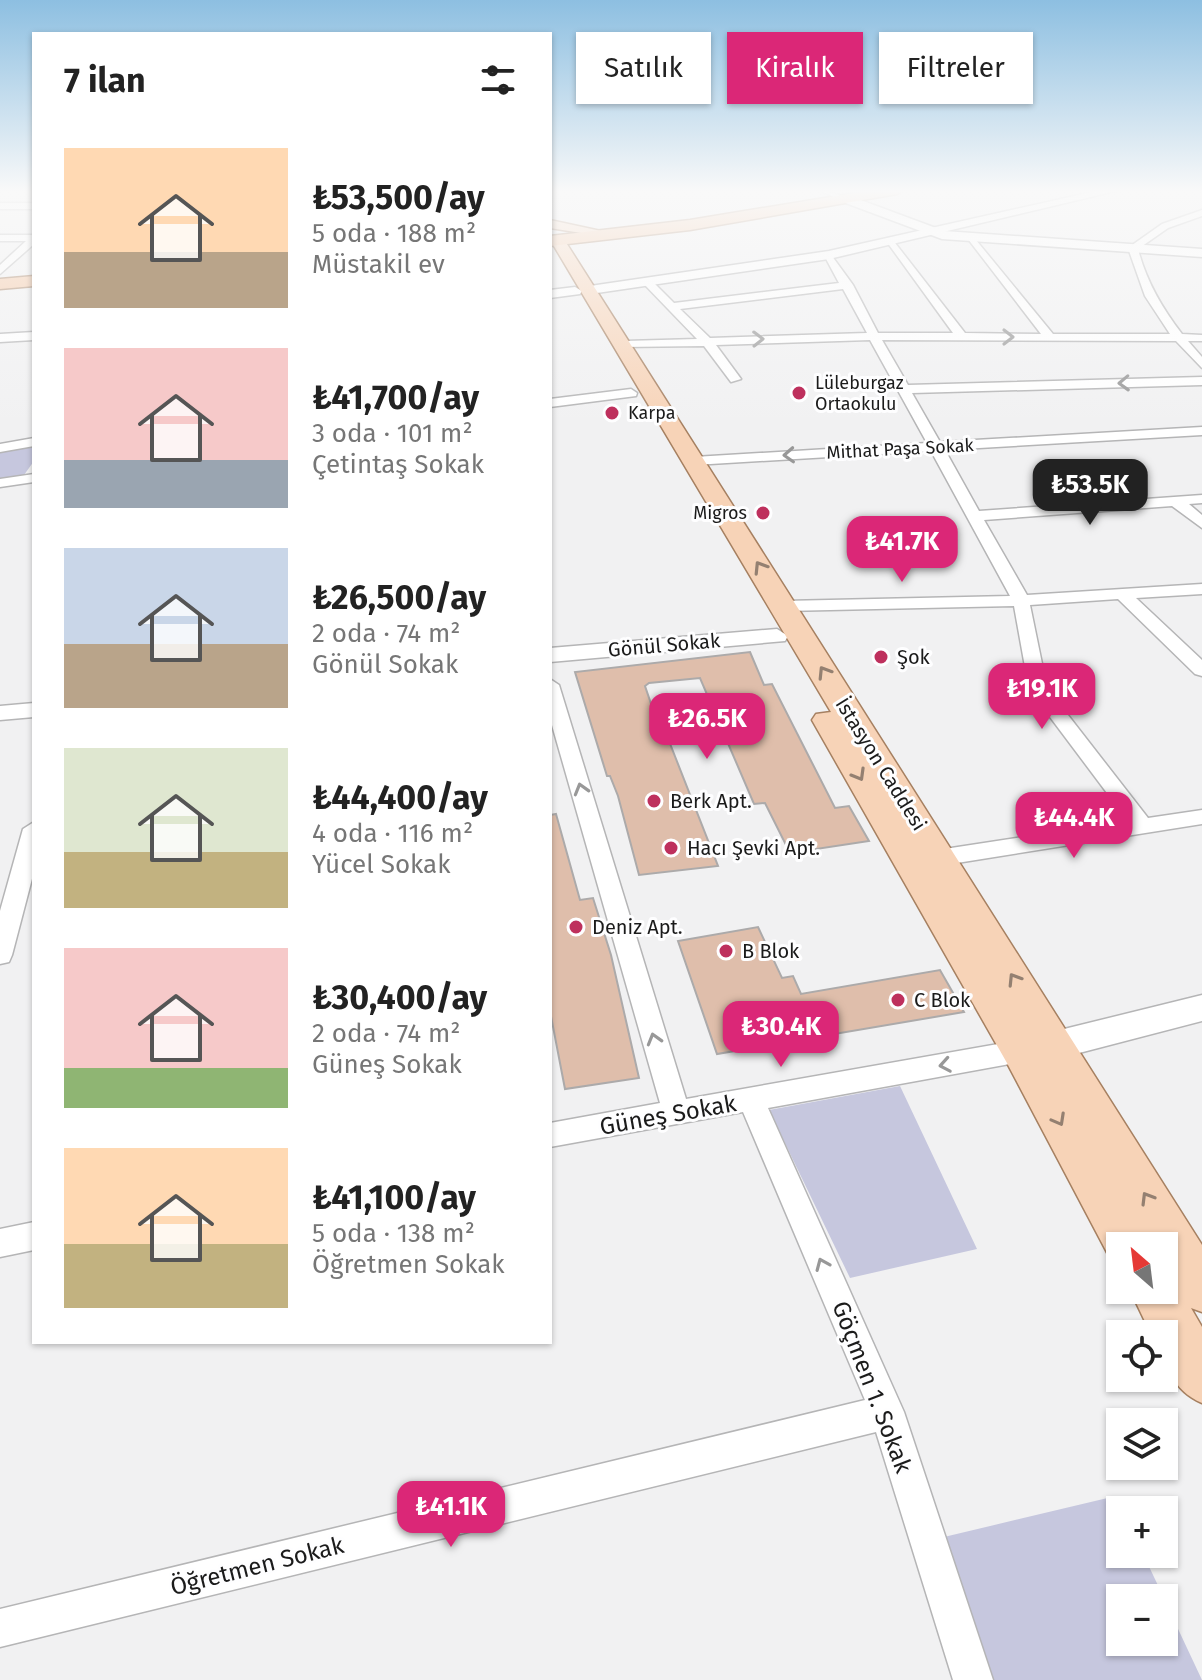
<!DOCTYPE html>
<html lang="tr">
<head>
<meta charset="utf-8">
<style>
	:root { --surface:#fff; --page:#f2f2f2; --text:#222; --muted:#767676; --accent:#db2777 }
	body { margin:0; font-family:"Fira Sans",sans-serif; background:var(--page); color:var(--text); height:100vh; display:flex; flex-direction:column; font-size:30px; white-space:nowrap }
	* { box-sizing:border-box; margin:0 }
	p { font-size:26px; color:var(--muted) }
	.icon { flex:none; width:44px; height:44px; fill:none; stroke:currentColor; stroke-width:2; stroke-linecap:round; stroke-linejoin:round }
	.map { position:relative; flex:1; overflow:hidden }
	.sheet { position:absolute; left:32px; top:32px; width:520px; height:1312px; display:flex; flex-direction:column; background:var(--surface); border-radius:0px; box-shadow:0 2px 6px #0004 }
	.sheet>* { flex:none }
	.banner { position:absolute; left:576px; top:32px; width:506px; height:72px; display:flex; gap:16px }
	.needle { width:52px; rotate:332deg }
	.tools { position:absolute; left:1106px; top:1232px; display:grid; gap:16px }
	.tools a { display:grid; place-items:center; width:72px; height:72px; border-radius:0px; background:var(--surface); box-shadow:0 2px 6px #0004; font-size:40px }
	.price { position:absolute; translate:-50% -68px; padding:0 18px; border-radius:16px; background:var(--accent); color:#fff; font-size:26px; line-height:52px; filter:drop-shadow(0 2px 4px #0008) }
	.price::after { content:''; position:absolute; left:50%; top:48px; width:24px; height:18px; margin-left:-12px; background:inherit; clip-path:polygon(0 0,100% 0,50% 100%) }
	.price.selected { background:#222; color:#fff }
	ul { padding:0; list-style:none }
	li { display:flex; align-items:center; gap:24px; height:200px; padding:0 32px }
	li span { display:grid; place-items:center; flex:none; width:224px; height:160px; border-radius:0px; color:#555 }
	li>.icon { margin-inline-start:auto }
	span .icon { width:96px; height:96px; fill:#fffc; stroke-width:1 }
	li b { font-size:34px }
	h2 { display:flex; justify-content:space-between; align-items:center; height:96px; padding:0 32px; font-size:34px }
	.pill { padding:0 28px; border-radius:0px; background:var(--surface); box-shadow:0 2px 6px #0004; font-size:28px; line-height:72px }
	.pill.selected { background:var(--accent); color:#fff }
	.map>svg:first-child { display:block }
	.green { fill:#c6c7de }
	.building { fill:#dfbeab; stroke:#acaaaa; stroke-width:2 }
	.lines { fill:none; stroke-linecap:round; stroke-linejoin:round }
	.minor-casing { stroke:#b5b5b6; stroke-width:3 }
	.tertiary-casing { stroke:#b5b5b6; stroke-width:3 }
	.secondary-casing { stroke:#b5b5b6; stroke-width:3 }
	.primary-casing { stroke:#a68061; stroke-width:3 }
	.trunk-casing { stroke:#a68061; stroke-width:3 }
	.minor { fill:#fff; fill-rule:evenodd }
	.tertiary { fill:#fff; fill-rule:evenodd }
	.secondary { fill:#fff; fill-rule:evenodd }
	.primary { fill:#f7d3b7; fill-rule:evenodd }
	.trunk { fill:#f4c49f; fill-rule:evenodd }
	.oneway { stroke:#989898 }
	.oneway2 { stroke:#948071 }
	.poi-dot { fill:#be305d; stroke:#fefeff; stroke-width:3 }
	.labels { text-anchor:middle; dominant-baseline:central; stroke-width:6; stroke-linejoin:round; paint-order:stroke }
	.far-poi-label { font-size:18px; fill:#1b1b1b; stroke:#fefeff; text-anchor:start }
	.far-street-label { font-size:18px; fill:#1b1b1b; stroke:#fefeff }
	.street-label { font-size:20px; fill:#1b1b1b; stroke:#fefeff }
	.poi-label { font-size:20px; fill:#1b1b1b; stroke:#fefeff; text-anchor:start }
	.near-street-label { font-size:24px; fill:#1b1b1b; stroke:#fefeff }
</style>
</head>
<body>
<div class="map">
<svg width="1202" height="1680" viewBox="0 0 1202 1680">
	<rect width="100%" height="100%" fill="#f1f1f2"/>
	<path class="green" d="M 34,445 L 34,461 L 24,475 L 0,479 L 0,450 Z
		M 900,1086 L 977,1249 L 850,1278 L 769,1110 Z
		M 1116,1496 L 1122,1510 L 1120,1554 L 1143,1554 L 1164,1598 L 1120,1598 L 1120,1642 L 1164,1642 L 1164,1599 L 1202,1680 L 991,1680 L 944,1537 Z"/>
	<path class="building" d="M 750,652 L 764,685 L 772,684 L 835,808 L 849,806 L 869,841 L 790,853 L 765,803 L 754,804 L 700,678 L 649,683 L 645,686 L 662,736 L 667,736 L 718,866 L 639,875 L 618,796 L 610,776 L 607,776 L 575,672 Z
		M 556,814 L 580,900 L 593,898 L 611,955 L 639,1078 L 565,1089 L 550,1011 L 550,815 Z
		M 758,927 L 782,978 L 793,976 L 801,994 L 940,970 L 964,1012 L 717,1054 L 678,941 Z"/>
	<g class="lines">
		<defs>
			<path id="minor" d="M 819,190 L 840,195 L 836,198 Z
				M 0,203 L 34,203 L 34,209 L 0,209 Z
				M 1202,210 L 1202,216 L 1168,228 L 1138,249 C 1146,281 1162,308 1182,334 L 1202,335 L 1202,341 L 1188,341 L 1202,357 L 1202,368 L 1176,341 L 882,340 L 908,385 L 1202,377 L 1202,385 L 912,393 L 940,442 L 1202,427 L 1202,435 L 945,450 L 979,511 L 1202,495 L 1202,503 L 1189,504 L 1202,515 L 1202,528 L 1172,506 L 984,520 L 1027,595 L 1202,584 L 1202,594 L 1136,598 L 1202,660 L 1202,676 L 1195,674 L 1118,599 L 1030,605 L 1047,688 L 1148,818 L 1202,810 L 1202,824 L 938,866 L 930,863 L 927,858 L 938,850 L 1128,821 L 1029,689 L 1014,606 L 784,611 L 775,606 L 784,601 L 1010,596 L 931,451 L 694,465 L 687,461 L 694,457 L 927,443 L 870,340 L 716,345 L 741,379 L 731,382 L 704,346 L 621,347 L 619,345 L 625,341 L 697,339 L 643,283 L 652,281 L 674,303 L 839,283 L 824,255 L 829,252 L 853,285 L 878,333 L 953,333 L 887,242 L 892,239 L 965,333 L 1041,334 L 968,239 L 971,234 L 1053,334 L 1170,334 L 1145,296 L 1128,248 L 1162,224 ZM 843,289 L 867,333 L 710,338 L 680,309 Z
				M 0,235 L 34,235 L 34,244 L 0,274 L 0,265 L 26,241 L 0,241 Z
				M 631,389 L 637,393 L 636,396 L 550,407 L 550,399 Z
				M 34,438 L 34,446 L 0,452 L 0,444 Z
				M 34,474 L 34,482 L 0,487 L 0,479 Z
				M 550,679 L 559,685 L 686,1099 L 1021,1040 L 1030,1043 L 1034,1051 L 1030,1059 L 1021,1062 L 768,1108 L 904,1412 L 993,1680 L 953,1680 L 876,1432 L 0,1647 L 0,1609 L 865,1400 L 743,1112 L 550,1147 L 550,1123 L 660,1103 L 550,718 Z
				M 34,822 L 34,871 L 12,955 L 9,962 L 0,964 L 0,911 L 23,829 Z
				M 34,1222 L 34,1250 L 0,1257 L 0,1229 Z"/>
			<path id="tertiary" d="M 1101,190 L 1120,190 L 829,259 L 590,294 L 583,290 L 590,286 L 829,251 Z
				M 575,287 L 582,291 L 580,294 L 550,298 L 550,290 Z
				M 34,332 L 34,340 L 0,342 L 0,334 Z
				M 777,629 L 788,636 L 785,641 L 550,662 L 550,648 Z
				M 34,703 L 34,717 L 0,720 L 0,706 Z
				M 1202,995 L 1202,1021 L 1056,1059 L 1044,1055 L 1039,1045 L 1044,1035 L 1056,1031 Z"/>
			<path id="secondary" d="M 847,195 L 944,231 L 1202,249 L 1202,257 L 942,239 L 843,202 L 841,199 Z"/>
			<path id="primary" d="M 550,220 L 601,231 L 594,235 L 550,228 Z
				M 553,238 L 565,241 L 1202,1245 L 1202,1312 L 1191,1308 L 1202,1327 L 1202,1403 C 1172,1390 1164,1365 1164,1334 L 1151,1334 L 1130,1290 L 1164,1290 L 1164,1246 L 1120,1246 L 1120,1265 L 1112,1262 L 1007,1063 L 812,720 L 816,714 L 831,712 L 551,241 Z"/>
			<path id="trunk" d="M 873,190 L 904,190 L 897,194 L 690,230 L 550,246 L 550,236 L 690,220 Z
				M 34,276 L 34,286 L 0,289 L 0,279 Z"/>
		</defs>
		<use href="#minor" class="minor-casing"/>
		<use href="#tertiary" class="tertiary-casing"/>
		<use href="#secondary" class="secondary-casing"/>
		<use href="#primary" class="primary-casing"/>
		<use href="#trunk" class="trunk-casing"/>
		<use href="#minor" class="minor"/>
		<use href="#tertiary" class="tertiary"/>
		<use href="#secondary" class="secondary"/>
		<use href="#primary" class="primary"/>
		<use href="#trunk" class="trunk"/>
	</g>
	<defs><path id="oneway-chevron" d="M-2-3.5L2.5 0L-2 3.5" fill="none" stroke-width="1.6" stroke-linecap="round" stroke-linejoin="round" transform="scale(2)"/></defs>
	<g class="oneway">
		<use href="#oneway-chevron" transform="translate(1008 337)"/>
		<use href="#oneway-chevron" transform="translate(758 339) rotate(-1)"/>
		<use href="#oneway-chevron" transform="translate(1124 383) rotate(178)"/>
		<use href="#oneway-chevron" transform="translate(789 455) rotate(177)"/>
		<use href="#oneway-chevron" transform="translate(581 789) rotate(-106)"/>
		<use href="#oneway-chevron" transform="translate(654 1039) rotate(-106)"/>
		<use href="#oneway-chevron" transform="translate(945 1065) rotate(170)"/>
		<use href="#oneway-chevron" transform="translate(822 1264) rotate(-113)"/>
	</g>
	<g class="oneway2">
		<use href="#oneway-chevron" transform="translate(760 567) rotate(-122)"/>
		<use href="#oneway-chevron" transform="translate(824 672) rotate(-122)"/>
		<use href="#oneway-chevron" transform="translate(859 775) rotate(60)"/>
		<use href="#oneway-chevron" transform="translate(1014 979) rotate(-122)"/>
		<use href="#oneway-chevron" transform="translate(1059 1120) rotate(61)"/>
		<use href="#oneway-chevron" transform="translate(1147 1198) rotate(-121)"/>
	</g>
	<linearGradient id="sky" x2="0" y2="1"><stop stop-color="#8dbfe1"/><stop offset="0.45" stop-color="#f9f9f9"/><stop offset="1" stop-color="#f9f9f9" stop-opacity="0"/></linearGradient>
	<rect width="1202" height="425" fill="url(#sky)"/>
	<g class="poi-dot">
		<circle cx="799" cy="393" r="8"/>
		<circle cx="612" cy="413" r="8"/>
		<circle cx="763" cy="513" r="8"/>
		<circle cx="881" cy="657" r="8"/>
		<circle cx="654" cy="801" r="8"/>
		<circle cx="671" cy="848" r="8"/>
		<circle cx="576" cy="927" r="8"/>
		<circle cx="726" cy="951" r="8"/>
		<circle cx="898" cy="1000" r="8"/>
	</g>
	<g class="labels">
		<g class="far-poi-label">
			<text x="815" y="383">Lüleburgaz<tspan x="815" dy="21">Ortaokulu</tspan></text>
			<text x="628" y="413">Karpa</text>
			<text x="747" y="513" text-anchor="end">Migros</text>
		</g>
		<g class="far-street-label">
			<text transform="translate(900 449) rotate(-3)">Mithat Paşa Sokak</text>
		</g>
		<g class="street-label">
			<text transform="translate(664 645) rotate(-5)">Gönül Sokak</text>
			<text transform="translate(881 764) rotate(58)">İstasyon Caddesi</text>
		</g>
		<g class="poi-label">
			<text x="897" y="657">Şok</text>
			<text x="670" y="801">Berk Apt.</text>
			<text x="687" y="848">Hacı Şevki Apt.</text>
			<text x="592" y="927">Deniz Apt.</text>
			<text x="742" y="951">B Blok</text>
			<text x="914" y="1000">C Blok</text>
		</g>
		<g class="near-street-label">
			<text transform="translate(668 1115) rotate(-10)">Güneş Sokak</text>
			<text transform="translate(872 1387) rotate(69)">Göçmen 1. Sokak</text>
			<text transform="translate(257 1566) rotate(-14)">Öğretmen Sokak</text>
		</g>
	</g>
</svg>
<div class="tools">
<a><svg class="needle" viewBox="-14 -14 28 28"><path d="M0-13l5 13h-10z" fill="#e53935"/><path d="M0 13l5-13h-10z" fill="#767676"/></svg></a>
<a><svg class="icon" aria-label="locate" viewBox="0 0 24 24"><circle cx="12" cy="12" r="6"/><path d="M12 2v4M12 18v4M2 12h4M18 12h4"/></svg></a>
<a><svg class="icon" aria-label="layers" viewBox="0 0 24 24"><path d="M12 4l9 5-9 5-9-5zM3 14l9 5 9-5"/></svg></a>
<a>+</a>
<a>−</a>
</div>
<b class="price selected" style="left:1090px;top:527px">₺53.5K</b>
<b class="price" style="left:902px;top:584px">₺41.7K</b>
<b class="price" style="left:1042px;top:731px">₺19.1K</b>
<b class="price" style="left:707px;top:761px">₺26.5K</b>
<b class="price" style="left:1074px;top:860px">₺44.4K</b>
<b class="price" style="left:781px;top:1069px">₺30.4K</b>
<b class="price" style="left:451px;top:1549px">₺41.1K</b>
<div class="banner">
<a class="pill">Satılık</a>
<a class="pill selected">Kiralık</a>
<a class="pill">Filtreler</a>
</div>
<section class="sheet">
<h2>7 ilan<svg class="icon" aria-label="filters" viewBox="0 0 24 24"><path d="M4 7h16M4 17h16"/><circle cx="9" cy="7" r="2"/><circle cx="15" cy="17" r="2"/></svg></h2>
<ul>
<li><span style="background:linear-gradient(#ffd9b3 65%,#b9a48a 0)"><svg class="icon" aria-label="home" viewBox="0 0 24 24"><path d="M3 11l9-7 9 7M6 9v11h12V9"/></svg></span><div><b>₺53,500/ay</b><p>5 oda · 188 m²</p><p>Müstakil ev</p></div></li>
<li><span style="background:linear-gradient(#f6c9c9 70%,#9aa5b1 0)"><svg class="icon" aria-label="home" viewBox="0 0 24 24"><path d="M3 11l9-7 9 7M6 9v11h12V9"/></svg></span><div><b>₺41,700/ay</b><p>3 oda · 101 m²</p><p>Çetintaş Sokak</p></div></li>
<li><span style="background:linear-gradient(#c9d6e8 60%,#b9a48a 0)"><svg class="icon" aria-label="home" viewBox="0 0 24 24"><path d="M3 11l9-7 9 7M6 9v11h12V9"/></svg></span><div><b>₺26,500/ay</b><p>2 oda · 74 m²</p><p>Gönül Sokak</p></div></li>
<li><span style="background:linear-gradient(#dfe7d0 65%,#c2b280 0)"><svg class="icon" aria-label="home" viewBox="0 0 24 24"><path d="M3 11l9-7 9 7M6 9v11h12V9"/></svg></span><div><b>₺44,400/ay</b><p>4 oda · 116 m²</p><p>Yücel Sokak</p></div></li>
<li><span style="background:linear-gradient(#f6c9c9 75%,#8fb573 0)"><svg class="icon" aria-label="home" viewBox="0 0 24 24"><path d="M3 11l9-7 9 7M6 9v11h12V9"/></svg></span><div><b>₺30,400/ay</b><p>2 oda · 74 m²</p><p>Güneş Sokak</p></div></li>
<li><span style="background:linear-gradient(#ffd9b3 60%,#c2b280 0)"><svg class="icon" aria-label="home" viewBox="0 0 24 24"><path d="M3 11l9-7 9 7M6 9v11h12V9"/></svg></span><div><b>₺41,100/ay</b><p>5 oda · 138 m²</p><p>Öğretmen Sokak</p></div></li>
</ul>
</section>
</div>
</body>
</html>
